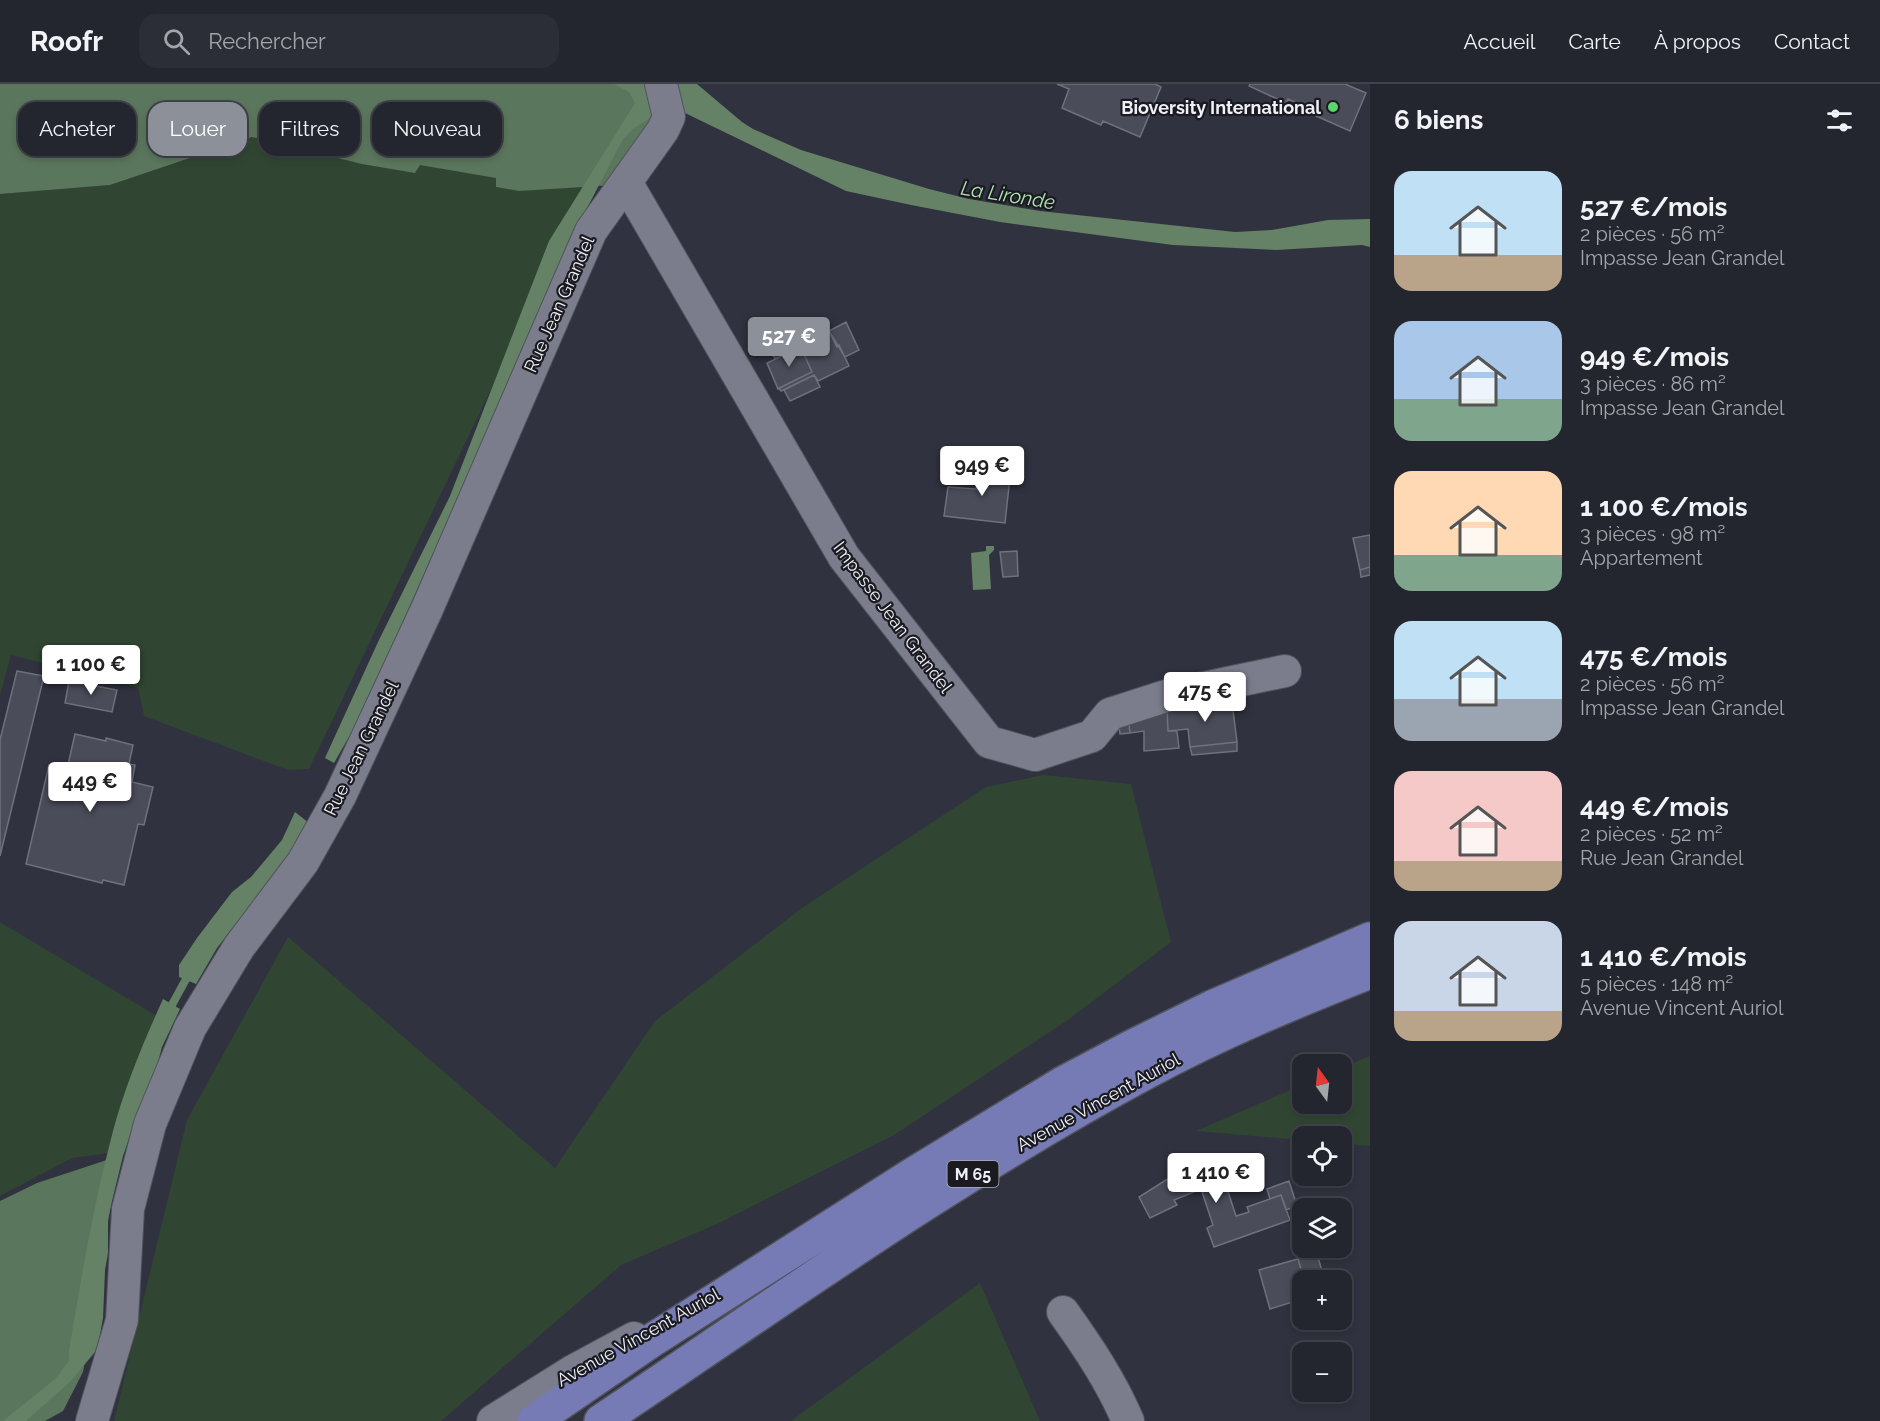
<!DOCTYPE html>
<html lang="fr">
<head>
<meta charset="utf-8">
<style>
	:root { --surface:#24262f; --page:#2c2e37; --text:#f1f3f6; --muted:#a3a5aa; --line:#41434b; --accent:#8c9099 }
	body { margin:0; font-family:Raleway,sans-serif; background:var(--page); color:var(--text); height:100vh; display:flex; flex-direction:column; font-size:22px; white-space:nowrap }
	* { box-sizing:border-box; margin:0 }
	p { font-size:20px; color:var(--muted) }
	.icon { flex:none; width:33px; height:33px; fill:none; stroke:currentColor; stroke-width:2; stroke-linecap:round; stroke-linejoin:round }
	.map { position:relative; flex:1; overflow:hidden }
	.drawer { display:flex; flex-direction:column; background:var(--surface); width:510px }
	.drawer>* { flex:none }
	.top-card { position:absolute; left:18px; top:18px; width:570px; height:54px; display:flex; gap:12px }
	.needle { width:39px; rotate:345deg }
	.controls { position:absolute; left:1292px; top:970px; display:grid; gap:12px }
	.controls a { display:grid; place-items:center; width:60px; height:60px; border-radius:12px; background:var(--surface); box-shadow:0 3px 9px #0003,0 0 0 2px var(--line); font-size:30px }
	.price { position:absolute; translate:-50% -51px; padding:0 14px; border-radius:6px; background:#fff; color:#222; font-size:20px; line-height:39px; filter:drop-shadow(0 2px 3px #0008) }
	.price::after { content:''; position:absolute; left:50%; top:36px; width:18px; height:14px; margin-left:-9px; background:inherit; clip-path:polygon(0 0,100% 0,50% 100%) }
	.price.on { background:var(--accent); color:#fff }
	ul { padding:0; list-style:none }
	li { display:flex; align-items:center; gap:18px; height:150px; padding:0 24px }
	li span { display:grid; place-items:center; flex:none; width:168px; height:120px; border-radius:18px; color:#555 }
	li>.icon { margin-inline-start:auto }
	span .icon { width:72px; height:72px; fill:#fffc; stroke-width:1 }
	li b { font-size:26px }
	h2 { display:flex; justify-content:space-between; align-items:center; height:72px; padding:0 24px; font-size:26px }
	.chip { padding:0 21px; border-radius:18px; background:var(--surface); box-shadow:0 3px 9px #0003,0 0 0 2px var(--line); font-size:21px; line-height:54px }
	.chip.on { background:var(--accent); color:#fff }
	header { display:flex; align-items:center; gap:36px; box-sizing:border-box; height:84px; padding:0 30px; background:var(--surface); border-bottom:2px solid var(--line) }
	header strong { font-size:28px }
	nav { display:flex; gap:33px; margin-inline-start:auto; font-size:21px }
	.search { width:420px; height:54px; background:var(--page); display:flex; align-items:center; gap:15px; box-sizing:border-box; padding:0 21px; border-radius:18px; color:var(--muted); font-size:22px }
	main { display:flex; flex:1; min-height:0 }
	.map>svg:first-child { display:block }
	.green { fill:#304632 }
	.forest { fill:#5a765c }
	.water { fill:#658267 }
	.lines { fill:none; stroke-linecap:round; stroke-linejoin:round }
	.stream { stroke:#658267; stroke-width:8 }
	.building { fill:#4a4c59; stroke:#6f717f; stroke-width:1.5 }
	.minor-casing { stroke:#50525c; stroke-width:34 }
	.primary-casing { stroke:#50525c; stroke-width:36 }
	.minor { stroke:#7b7d8c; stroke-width:32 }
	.primary { stroke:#777bb5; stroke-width:33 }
	.poi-dot { fill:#5bd56d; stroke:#1a1a20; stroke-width:2 }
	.labels { text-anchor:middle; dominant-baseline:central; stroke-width:4.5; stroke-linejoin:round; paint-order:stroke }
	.shield { fill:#1a1a20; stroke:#aeb0b7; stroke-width:1.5 }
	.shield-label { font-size:16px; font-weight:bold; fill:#eef0f8 }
	.poi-label { font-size:18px; font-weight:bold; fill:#eef0f8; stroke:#1a1a20; text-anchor:end }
	.street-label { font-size:18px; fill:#eef0f8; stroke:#1a1a20 }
	.water-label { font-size:20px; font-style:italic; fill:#afe1b2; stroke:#1a1a20 }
</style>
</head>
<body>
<header>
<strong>Roofr</strong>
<div class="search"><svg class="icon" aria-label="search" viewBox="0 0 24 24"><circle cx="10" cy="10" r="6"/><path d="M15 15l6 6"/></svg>Rechercher</div>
<nav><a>Accueil</a><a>Carte</a><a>À propos</a><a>Contact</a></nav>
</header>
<main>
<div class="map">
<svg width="1370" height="1337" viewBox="0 0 1370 1337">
	<rect width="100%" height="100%" fill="#30323f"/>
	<path class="green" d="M 252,53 L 600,94 L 515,255 L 309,685 L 288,686 L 144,632 L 138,604 L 11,571 L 0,611 L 0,110 L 110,101 Z
		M 1043,691 L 1131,700 L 1171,858 L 1068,936 L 894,1051 L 717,1140 L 621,1181 L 441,1337 L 114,1337 L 187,1036 L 288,853 L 555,1084 L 655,937 L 802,824 L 986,703 Z
		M 0,838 L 162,935 L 142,1020 L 125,1067 L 72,1074 L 0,1112 Z
		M 1370,972 L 1370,1062 L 1341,1060 L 1341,1053 L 1302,1053 L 1302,1056 L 1196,1047 L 1302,1001 L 1302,1020 L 1341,1020 L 1341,984 Z
		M 980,1199 L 1040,1337 L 791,1337 Z"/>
	<path class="forest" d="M 0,0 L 648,0 L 658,31 L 615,101 L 519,107 L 496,103 L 496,94 L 420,81 L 415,89 L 362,80 L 252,53 L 110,101 L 0,110 Z
		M 119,1072 L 83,1288 L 63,1327 L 45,1337 L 0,1337 L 0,1117 L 37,1099 Z"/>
	<path class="water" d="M 614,0 L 697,0 L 742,38 L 753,45 L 801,66 L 929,105 L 969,115 L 1040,127 L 1235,148 L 1272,146 L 1328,136 L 1370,135 L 1370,163 L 1362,161 L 1276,166 L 1173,161 L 1000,138 L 911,121 L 846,107 L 685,29 L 656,21 L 656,30 L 633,45 L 623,55 L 584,130 L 361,632 L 334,679 L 325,674 L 378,558 L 450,412 L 549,157 L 635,19 L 629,8 Z
		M 986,462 L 994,462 L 994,466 L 989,471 L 991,505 L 973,506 L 971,469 L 986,467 Z
		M 295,728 L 309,739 L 296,764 L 244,834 L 231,846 L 217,864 L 196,900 L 179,893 L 179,881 L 197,854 L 232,808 L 251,793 L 282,756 Z
		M 163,915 L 180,925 L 162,963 L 156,986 L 134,1039 L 123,1072 L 112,1117 L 108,1135 L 108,1169 L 105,1186 L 103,1234 L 99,1256 L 95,1268 L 70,1298 L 26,1337 L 3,1337 L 55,1295 L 69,1277 L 69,1267 C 81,1194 94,1119 113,1047 C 125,1002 144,957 163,915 Z"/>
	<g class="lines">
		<path class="stream" d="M 167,930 L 191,886"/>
	</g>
	<path class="building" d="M 1057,0 L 1155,0 L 1161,3 L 1140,53 L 1103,37 L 1101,41 L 1062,24 L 1069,5 Z
		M 1250,0 L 1345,0 L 1366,9 L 1350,47 L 1314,31 L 1315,27 L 1288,15 L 1286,19 L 1249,2 Z
		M 846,238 L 859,266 L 845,273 L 829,247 Z
		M 828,245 L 837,263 L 839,261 L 849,282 L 818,297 L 814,291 L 781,307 L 779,304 L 812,288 L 799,259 Z
		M 797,259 L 799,264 L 775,275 L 773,270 Z
		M 799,259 L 812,288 L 778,305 L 767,279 L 799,264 Z
		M 814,291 L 820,303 L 790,317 L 784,306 Z
		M 980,380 L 1011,384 L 1005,439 L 944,432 L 948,403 L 976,405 Z
		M 1370,451 L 1370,483 L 1360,486 L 1353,454 Z
		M 1017,467 L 1018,492 L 1003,493 L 1000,468 Z
		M 1370,483 L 1370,491 L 1361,493 L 1360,486 Z
		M 17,587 L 44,592 L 0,772 L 0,656 Z
		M 69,597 L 117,606 L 112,628 L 65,619 Z
		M 1232,618 L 1237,658 L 1190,663 L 1188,645 L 1168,647 L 1167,624 Z
		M 1167,624 L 1168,647 L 1177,647 L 1179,664 L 1144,667 L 1144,647 L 1130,649 L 1128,632 Z
		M 1128,632 L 1130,649 L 1120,650 L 1118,635 Z
		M 75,650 L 106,657 L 106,654 L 133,661 L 129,680 L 135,681 L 132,698 L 153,703 L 144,741 L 138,740 L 124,801 L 103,796 L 102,799 L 26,780 L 49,681 L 67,685 Z
		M 1237,658 L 1237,667 L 1192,671 L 1190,663 Z
		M 1218,1077 L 1236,1132 L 1249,1128 L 1247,1123 L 1281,1111 L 1290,1136 L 1214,1163 L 1207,1144 L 1213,1141 L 1201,1105 L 1174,1116 L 1177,1121 L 1150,1134 L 1139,1113 L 1166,1096 Z
		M 1289,1097 L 1297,1122 L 1286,1126 L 1281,1111 L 1270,1115 L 1267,1105 Z
		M 1317,1170 L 1322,1187 L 1303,1192 L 1298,1175 Z
		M 1298,1175 L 1304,1197 L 1302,1197 L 1302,1215 L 1270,1225 L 1259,1186 Z"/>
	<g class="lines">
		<defs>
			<path id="minor" d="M 626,98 L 844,473 L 989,658 L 1035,671 L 1092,652 L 1110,630 L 1166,612 L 1285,587
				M 1063,1228 C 1088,1263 1111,1297 1128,1337
				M 92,1337 L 122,1236 L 128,1125 L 150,1040 L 190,944 L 239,863 L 303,778 L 340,712 L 427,525 L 591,147 L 663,46 L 669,33 L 661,0
				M 493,1337 L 573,1287 L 634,1254"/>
			<path id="primary" d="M 534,1337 L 654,1255 L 915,1089 L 1063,999 L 1131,963 L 1212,923 L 1370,855
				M 601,1337 C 780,1217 957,1090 1147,988 C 1219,949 1294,918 1370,888"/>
		</defs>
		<use href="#minor" class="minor-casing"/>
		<use href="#primary" class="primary-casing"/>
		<use href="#minor" class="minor"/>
		<use href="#primary" class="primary"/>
	</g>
	<circle class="poi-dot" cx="1333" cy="23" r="6"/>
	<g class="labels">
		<rect class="shield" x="947.5" y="1077" width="51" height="26" rx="4.5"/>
		<g class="shield-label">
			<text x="973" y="1090">M 65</text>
		</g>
		<g class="poi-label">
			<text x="1321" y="23">Bioversity International</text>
		</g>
		<g class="street-label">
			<text transform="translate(559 220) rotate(-66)">Rue Jean Grandel</text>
			<text transform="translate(893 533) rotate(53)">Impasse Jean Grandel</text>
			<text transform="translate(361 664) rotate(-64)">Rue Jean Grandel</text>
			<text transform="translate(1098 1018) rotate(-29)">Avenue Vincent Auriol</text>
			<text transform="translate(638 1253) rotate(-29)">Avenue Vincent Auriol</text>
		</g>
		<g class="water-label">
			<text transform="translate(1008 111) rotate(9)">La Lironde</text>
		</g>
	</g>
</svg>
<div class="controls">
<a><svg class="needle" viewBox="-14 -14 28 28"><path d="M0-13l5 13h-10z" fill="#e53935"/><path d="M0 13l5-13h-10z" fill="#a3a5aa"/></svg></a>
<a><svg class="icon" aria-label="locate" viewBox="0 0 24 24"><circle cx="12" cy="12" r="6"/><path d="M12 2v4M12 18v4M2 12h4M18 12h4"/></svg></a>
<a><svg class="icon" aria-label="layers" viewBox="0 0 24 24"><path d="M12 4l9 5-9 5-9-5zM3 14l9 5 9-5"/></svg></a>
<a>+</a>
<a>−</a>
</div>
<b class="price on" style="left:789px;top:284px">527 €</b>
<b class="price" style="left:982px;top:413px">949 €</b>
<b class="price" style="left:91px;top:612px">1 100 €</b>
<b class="price" style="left:1205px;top:639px">475 €</b>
<b class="price" style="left:90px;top:729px">449 €</b>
<b class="price" style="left:1216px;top:1120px">1 410 €</b>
<div class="top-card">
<a class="chip">Acheter</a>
<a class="chip on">Louer</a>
<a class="chip">Filtres</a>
<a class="chip">Nouveau</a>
</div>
</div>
<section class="drawer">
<h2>6 biens<svg class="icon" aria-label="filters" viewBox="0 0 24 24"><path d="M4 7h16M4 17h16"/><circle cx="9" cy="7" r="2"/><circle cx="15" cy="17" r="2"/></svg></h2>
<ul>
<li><span style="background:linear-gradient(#bfe0f5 70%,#b9a48a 0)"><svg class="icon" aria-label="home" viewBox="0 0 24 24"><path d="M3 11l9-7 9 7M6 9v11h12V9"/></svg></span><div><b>527 €/mois</b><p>2 pièces · 56 m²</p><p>Impasse Jean Grandel</p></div></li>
<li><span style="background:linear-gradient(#a9c7e8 65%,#7fa58c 0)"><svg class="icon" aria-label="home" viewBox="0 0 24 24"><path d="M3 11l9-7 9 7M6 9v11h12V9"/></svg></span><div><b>949 €/mois</b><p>3 pièces · 86 m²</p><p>Impasse Jean Grandel</p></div></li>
<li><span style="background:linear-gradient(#ffd9b3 70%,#7fa58c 0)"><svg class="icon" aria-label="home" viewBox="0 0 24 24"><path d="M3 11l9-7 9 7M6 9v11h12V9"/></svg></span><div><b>1 100 €/mois</b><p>3 pièces · 98 m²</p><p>Appartement</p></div></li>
<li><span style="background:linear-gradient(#bfe0f5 65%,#9aa5b1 0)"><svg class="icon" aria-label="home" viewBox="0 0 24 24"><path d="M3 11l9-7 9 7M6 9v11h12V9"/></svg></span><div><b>475 €/mois</b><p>2 pièces · 56 m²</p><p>Impasse Jean Grandel</p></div></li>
<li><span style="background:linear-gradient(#f6c9c9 75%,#b9a48a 0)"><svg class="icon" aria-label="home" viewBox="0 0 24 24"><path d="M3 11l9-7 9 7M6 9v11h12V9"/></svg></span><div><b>449 €/mois</b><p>2 pièces · 52 m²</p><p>Rue Jean Grandel</p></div></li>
<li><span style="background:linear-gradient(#c9d6e8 75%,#b9a48a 0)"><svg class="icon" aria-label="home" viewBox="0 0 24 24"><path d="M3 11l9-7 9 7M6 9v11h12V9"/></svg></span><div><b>1 410 €/mois</b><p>5 pièces · 148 m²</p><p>Avenue Vincent Auriol</p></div></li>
</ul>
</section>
</main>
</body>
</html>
